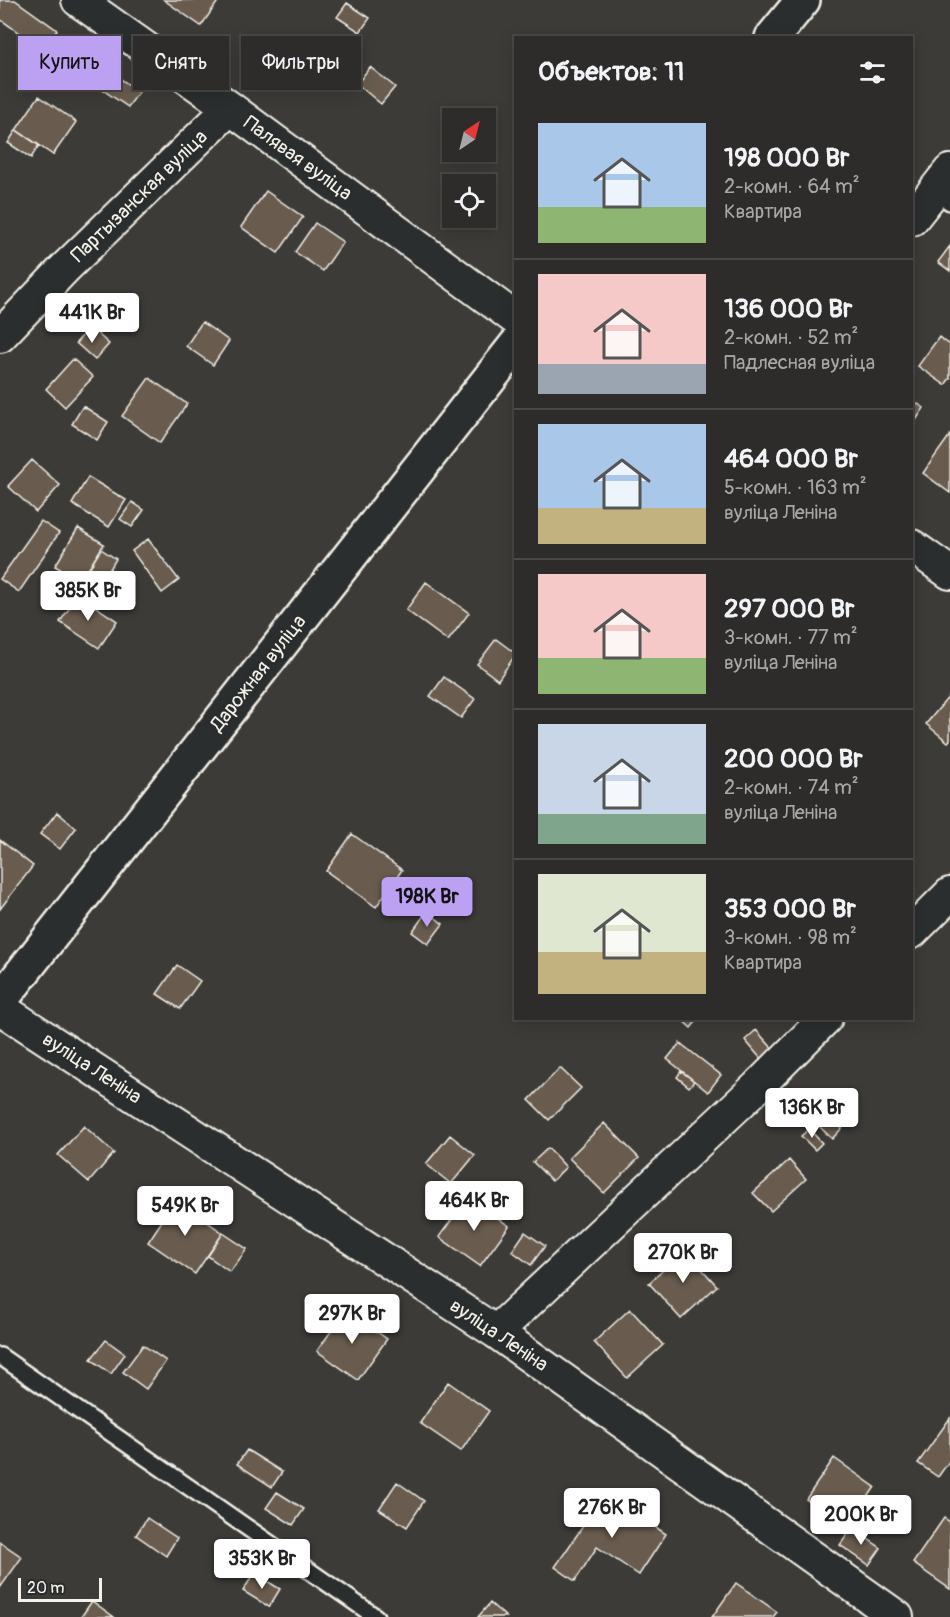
<!DOCTYPE html>
<html lang="ru">
<head>
<meta charset="utf-8">
<style>
	:root { --surface:#2e2c2a; --page:#363432; --text:#f1f3f6; --muted:#a7a7a8; --line:#494847; --accent:#bca0f2 }
	body { margin:0; font-family:Pangolin,sans-serif; background:var(--page); color:var(--text); height:100vh; display:flex; flex-direction:column; font-size:22px; white-space:nowrap }
	* { box-sizing:border-box; margin:0 }
	p { font-size:20px; color:var(--muted) }
	.icon { flex:none; width:33px; height:33px; fill:none; stroke:currentColor; stroke-width:2; stroke-linecap:round; stroke-linejoin:round }
	.map { position:relative; flex:1; overflow:hidden }
	.drawer { position:absolute; left:514px; top:36px; width:399px; height:984px; display:flex; flex-direction:column; background:var(--surface); border-radius:0px; box-shadow:0 3px 15px #0003,0 0 0 2px var(--line) }
	.drawer>* { flex:none }
	.banner { position:absolute; left:18px; top:36px; width:406px; height:54px; display:flex; gap:12px }
	.needle { width:39px; rotate:35deg }
	.tools { position:absolute; left:442px; top:108px; display:grid; gap:12px }
	.tools a { display:grid; place-items:center; width:54px; height:54px; border-radius:0px; background:var(--surface); box-shadow:0 3px 15px #0003,0 0 0 2px var(--line); font-size:30px }
	.scale { position:absolute; left:18px; bottom:15px; width:84px; box-sizing:border-box; padding-left:6px; border:3px solid #f4f1e8; border-top:0; font-size:16px; line-height:21px; white-space:nowrap; color:#f4f1e8; -webkit-text-stroke:4px #2a2d2e; paint-order:stroke }
	.price { position:absolute; translate:-50% -51px; padding:0 14px; border-radius:6px; background:#fff; color:#222; font-size:20px; line-height:39px; filter:drop-shadow(0 2px 3px #0008) }
	.price::after { content:''; position:absolute; left:50%; top:36px; width:18px; height:14px; margin-left:-9px; background:inherit; clip-path:polygon(0 0,100% 0,50% 100%) }
	.price.selected { background:var(--accent); color:#111 }
	ul { padding:0; list-style:none }
	li { display:flex; align-items:center; gap:18px; height:150px; padding:0 24px }
	li+li { border-top:2px solid var(--line) }
	li span { display:grid; place-items:center; flex:none; width:168px; height:120px; border-radius:0px; color:#555 }
	li>.icon { margin-inline-start:auto }
	span .icon { width:72px; height:72px; fill:#fffc; stroke-width:1 }
	li b { font-size:26px }
	h2 { display:flex; justify-content:space-between; align-items:center; height:72px; padding:0 24px; font-size:26px }
	.tag { padding:0 21px; border-radius:0px; background:var(--surface); box-shadow:0 3px 15px #0003,0 0 0 2px var(--line); font-size:21px; line-height:54px }
	.tag.selected { background:var(--accent); color:#111 }
	.map>svg:first-child { display:block }
	.building { fill:#695b50; stroke:#f4f1e8; stroke-width:1.5 }
	.lines { fill:none; stroke-linecap:round; stroke-linejoin:round }
	.lane-casing { stroke:#f4f1e8; stroke-width:20 }
	.street-casing { stroke:#f4f1e8; stroke-width:36 }
	.secondary-casing { stroke:#f4f1e8; stroke-width:38 }
	.lane { stroke:#2a2d2e; stroke-width:15 }
	.street { stroke:#2a2d2e; stroke-width:32 }
	.secondary { stroke:#2a2d2e; stroke-width:33 }
	.labels { text-anchor:middle; dominant-baseline:central; stroke-width:6; stroke-linejoin:round; paint-order:stroke }
	.street-label { font-size:20px; fill:#f4f1e8; stroke:#2a2d2e }
</style>
</head>
<body>
<div class="map">
<svg width="950" height="1617" viewBox="0 0 950 1617">
	<rect width="100%" height="100%" fill="#3d3b38"/>
	<filter id="ink" filterUnits="userSpaceOnUse"><feTurbulence type="fractalNoise" baseFrequency=".0167" numOctaves="2"/><feDisplacementMap in="SourceGraphic" scale="12" xChannelSelector="R" yChannelSelector="G"/><feConvolveMatrix kernelMatrix="1 2 1 2 8 2 1 2 1" color-interpolation-filters="sRGB"/></filter>
	<g filter="url(#ink)">
		<path class="building" d="M 0,0 L 15,0 L 57,30 L 43,50 L 0,19 Z
			M 164,0 L 219,0 L 201,26 Z
			M 347,3 L 370,18 L 360,32 L 337,17 Z
			M 78,51 L 111,72 L 100,88 L 68,66 Z
			M 370,67 L 395,87 L 381,104 L 357,84 Z
			M 111,72 L 139,92 L 128,107 L 100,88 Z
			M 39,96 L 76,122 L 53,155 L 16,130 Z
			M 16,130 L 39,145 L 31,158 L 8,143 Z
			M 266,191 L 303,217 L 278,253 L 241,227 Z
			M 315,223 L 343,242 L 323,271 L 295,252 Z
			M 950,246 L 950,271 L 938,262 Z
			M 202,322 L 229,341 L 213,365 L 186,346 Z
			M 90,327 L 109,344 L 95,360 L 76,343 Z
			M 939,337 L 950,345 L 950,378 L 945,385 L 918,366 Z
			M 73,359 L 93,377 L 65,407 L 46,389 Z
			M 149,378 L 187,404 L 160,443 L 122,416 Z
			M 912,400 L 924,408 L 912,426 Z
			M 83,406 L 108,422 L 97,440 L 72,424 Z
			M 950,435 L 950,493 L 923,473 Z
			M 32,460 L 60,485 L 36,512 L 8,486 Z
			M 88,477 L 126,500 L 109,527 L 72,504 Z
			M 132,502 L 144,510 L 132,527 L 120,519 Z
			M 41,521 L 59,533 L 19,592 L 0,579 Z
			M 78,528 L 104,544 L 81,581 L 55,566 Z
			M 148,539 L 179,580 L 162,593 L 132,551 Z
			M 101,549 L 116,559 L 99,587 L 84,577 Z
			M 426,582 L 469,613 L 448,641 L 406,610 Z
			M 78,595 L 117,621 L 99,648 L 60,622 Z
			M 496,639 L 516,654 L 498,680 L 477,664 Z
			M 444,677 L 475,699 L 461,718 L 430,696 Z
			M 950,695 L 950,740 L 948,742 L 926,724 Z
			M 57,812 L 76,828 L 60,849 L 40,834 Z
			M 352,834 L 402,870 L 376,907 L 326,871 Z
			M 0,840 L 33,866 L 0,909 Z
			M 427,911 L 443,924 L 428,944 L 412,932 Z
			M 177,965 L 200,981 L 180,1009 L 157,994 Z
			M 680,1018 L 699,1018 L 691,1028 Z
			M 756,1030 L 773,1049 L 761,1059 L 745,1040 Z
			M 680,1043 L 721,1075 L 708,1092 L 667,1059 Z
			M 560,1068 L 581,1088 L 549,1120 L 529,1100 Z
			M 681,1071 L 694,1081 L 689,1087 L 677,1077 Z
			M 823,1107 L 844,1126 L 832,1139 L 812,1119 Z
			M 604,1123 L 639,1158 L 604,1193 L 569,1158 Z
			M 84,1126 L 114,1153 L 89,1182 L 58,1155 Z
			M 809,1129 L 822,1143 L 815,1150 L 801,1136 Z
			M 450,1135 L 475,1155 L 451,1184 L 426,1164 Z
			M 548,1148 L 566,1167 L 552,1181 L 533,1162 Z
			M 789,1160 L 806,1179 L 771,1211 L 753,1193 Z
			M 468,1197 L 509,1226 L 480,1266 L 439,1237 Z
			M 176,1200 L 223,1233 L 195,1274 L 148,1242 Z
			M 525,1232 L 545,1246 L 531,1265 L 512,1251 Z
			M 223,1233 L 247,1249 L 230,1272 L 208,1256 Z
			M 685,1250 L 717,1286 L 681,1319 L 649,1283 Z
			M 630,1309 L 663,1345 L 627,1378 L 594,1342 Z
			M 346,1310 L 387,1339 L 358,1380 L 317,1351 Z
			M 106,1340 L 125,1354 L 111,1374 L 91,1359 Z
			M 143,1345 L 166,1361 L 146,1389 L 123,1372 Z
			M 448,1382 L 489,1411 L 461,1451 L 420,1423 Z
			M 950,1418 L 950,1460 L 938,1477 L 918,1463 Z
			M 247,1450 L 282,1472 L 272,1487 L 237,1464 Z
			M 834,1458 L 875,1487 L 847,1528 L 806,1499 Z
			M 397,1482 L 424,1501 L 407,1527 L 379,1509 Z
			M 277,1492 L 304,1509 L 293,1525 L 266,1508 Z
			M 605,1494 L 666,1534 L 639,1575 L 597,1547 L 575,1581 L 555,1567 Z
			M 147,1518 L 177,1538 L 166,1556 L 136,1535 Z
			M 944,1518 L 950,1522 L 950,1589 L 913,1563 Z
			M 852,1528 L 881,1548 L 869,1565 L 840,1545 Z
			M 0,1542 L 22,1557 L 0,1588 Z
			M 254,1573 L 280,1589 L 269,1607 L 243,1591 Z
			M 736,1583 L 777,1612 L 773,1617 L 712,1617 Z
			M 92,1601 L 114,1617 L 81,1617 Z
			M 490,1603 L 506,1617 L 478,1617 Z"/>
		<g class="lines">
			<defs>
				<path id="lane" d="M 935,192 L 950,202
					M 0,1356 L 376,1617"/>
				<path id="street" d="M 78,0 L 230,108 L 516,319
					M 912,219 L 950,171
					M 0,336 L 66,267 L 230,108
					M 912,546 L 950,573
					M 912,932 L 950,894
					M 0,1008 L 496,1332 L 897,1617
					M 496,1332 L 757,1087 L 826,1018"/>
				<path id="secondary" d="M 772,38 L 803,0
					M 0,1001 L 516,345"/>
			</defs>
			<use href="#lane" class="lane-casing"/>
			<use href="#street" class="street-casing"/>
			<use href="#secondary" class="secondary-casing"/>
			<use href="#lane" class="lane"/>
			<use href="#street" class="street"/>
			<use href="#secondary" class="secondary"/>
		</g>
	</g>
	<g class="labels">
		<g class="street-label">
			<text transform="translate(298 158) rotate(36)">Палявая вуліца</text>
			<text transform="translate(139 196) rotate(-44)">Партызанская вуліца</text>
			<text transform="translate(258 673) rotate(-52)">Дарожная вуліца</text>
			<text transform="translate(92 1068) rotate(33)">вуліца Леніна</text>
			<text transform="translate(499 1335) rotate(34)">вуліца Леніна</text>
		</g>
	</g>
</svg>
<div class="tools">
<a><svg class="needle" viewBox="-14 -14 28 28"><path d="M0-13l5 13h-10z" fill="#e53935"/><path d="M0 13l5-13h-10z" fill="#a7a7a8"/></svg></a>
<a><svg class="icon" aria-label="locate" viewBox="0 0 24 24"><circle cx="12" cy="12" r="6"/><path d="M12 2v4M12 18v4M2 12h4M18 12h4"/></svg></a>
</div>
<div class="scale">20 m</div>
<b class="price" style="left:92px;top:344px">441K Br</b>
<b class="price" style="left:88px;top:622px">385K Br</b>
<b class="price selected" style="left:427px;top:928px">198K Br</b>
<b class="price" style="left:812px;top:1139px">136K Br</b>
<b class="price" style="left:474px;top:1232px">464K Br</b>
<b class="price" style="left:185px;top:1237px">549K Br</b>
<b class="price" style="left:683px;top:1284px">270K Br</b>
<b class="price" style="left:352px;top:1345px">297K Br</b>
<b class="price" style="left:612px;top:1539px">276K Br</b>
<b class="price" style="left:861px;top:1546px">200K Br</b>
<b class="price" style="left:262px;top:1590px">353K Br</b>
<div class="banner">
<a class="tag selected">Купить</a>
<a class="tag">Снять</a>
<a class="tag">Фильтры</a>
</div>
<section class="drawer">
<h2>Объектов: 11<svg class="icon" aria-label="filters" viewBox="0 0 24 24"><path d="M4 7h16M4 17h16"/><circle cx="9" cy="7" r="2"/><circle cx="15" cy="17" r="2"/></svg></h2>
<ul>
<li><span style="background:linear-gradient(#a9c7e8 70%,#8fb573 0)"><svg class="icon" aria-label="home" viewBox="0 0 24 24"><path d="M3 11l9-7 9 7M6 9v11h12V9"/></svg></span><div><b>198 000 Br</b><p>2-комн. · 64 m²</p><p>Квартира</p></div></li>
<li><span style="background:linear-gradient(#f6c9c9 75%,#9aa5b1 0)"><svg class="icon" aria-label="home" viewBox="0 0 24 24"><path d="M3 11l9-7 9 7M6 9v11h12V9"/></svg></span><div><b>136 000 Br</b><p>2-комн. · 52 m²</p><p>Падлесная вуліца</p></div></li>
<li><span style="background:linear-gradient(#a9c7e8 70%,#c2b280 0)"><svg class="icon" aria-label="home" viewBox="0 0 24 24"><path d="M3 11l9-7 9 7M6 9v11h12V9"/></svg></span><div><b>464 000 Br</b><p>5-комн. · 163 m²</p><p>вуліца Леніна</p></div></li>
<li><span style="background:linear-gradient(#f6c9c9 70%,#8fb573 0)"><svg class="icon" aria-label="home" viewBox="0 0 24 24"><path d="M3 11l9-7 9 7M6 9v11h12V9"/></svg></span><div><b>297 000 Br</b><p>3-комн. · 77 m²</p><p>вуліца Леніна</p></div></li>
<li><span style="background:linear-gradient(#c9d6e8 75%,#7fa58c 0)"><svg class="icon" aria-label="home" viewBox="0 0 24 24"><path d="M3 11l9-7 9 7M6 9v11h12V9"/></svg></span><div><b>200 000 Br</b><p>2-комн. · 74 m²</p><p>вуліца Леніна</p></div></li>
<li><span style="background:linear-gradient(#dfe7d0 65%,#c2b280 0)"><svg class="icon" aria-label="home" viewBox="0 0 24 24"><path d="M3 11l9-7 9 7M6 9v11h12V9"/></svg></span><div><b>353 000 Br</b><p>3-комн. · 98 m²</p><p>Квартира</p></div></li>
</ul>
</section>
</div>
</body>
</html>
